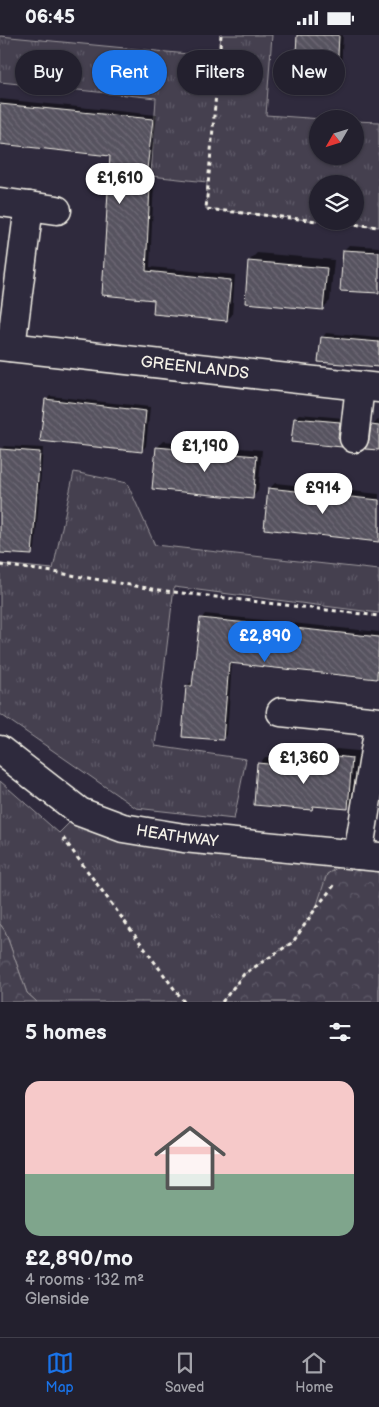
<!DOCTYPE html>
<html lang="en">
<head>
<meta charset="utf-8">
<style>
	:root { --surface:#23202e; --page:#2b2836; --text:#f1f3f6; --muted:#a3a3aa; --line:#403e4a; --accent:#1a73e8 }
	body { margin:0; font-family:"Balsamiq Sans",sans-serif; background:var(--page); color:var(--text); height:100vh; display:flex; flex-direction:column; font-size:19px; white-space:nowrap }
	* { box-sizing:border-box; margin:0 }
	p { font-size:16px; color:var(--muted) }
	.icon { flex:none; width:28px; height:28px; fill:none; stroke:currentColor; stroke-width:2; stroke-linecap:round; stroke-linejoin:round }
	.map { position:relative; height:967px; overflow:hidden }
	.drawer { display:flex; flex-direction:column; background:var(--surface); flex:1 }
	.drawer>* { flex:none }
	.hud { position:absolute; left:15px; top:15px; width:350px; height:45px; display:flex; gap:10px }
	.needle { width:32px; rotate:231deg }
	.controls { position:absolute; left:309px; top:75px; display:grid; gap:10px }
	.controls a { display:grid; place-items:center; width:55px; height:55px; border-radius:50%; background:var(--surface); box-shadow:0 1px 4px #0004,0 0 0 1px var(--line); font-size:25px }
	.price { position:absolute; translate:-50% -42px; padding:0 11px; border-radius:18px; background:#fff; color:#222; font-size:16px; line-height:32px; filter:drop-shadow(0 1px 2px #0008) }
	.price::after { content:''; position:absolute; left:50%; top:30px; width:15px; height:11px; margin-left:-8px; background:inherit; clip-path:polygon(0 0,100% 0,50% 100%) }
	.price.selected { background:var(--accent); color:#fff }
	ul { padding:0; list-style:none }
	li { display:grid; align-content:center; gap:10px; height:265px; padding:0 25px }
	li span { display:grid; place-items:center; height:155px; border-radius:15px; color:#555 }
	li>.icon { margin-inline-start:auto }
	span .icon { width:90px; height:90px; fill:#fffc; stroke-width:1 }
	li b { font-size:21px }
	h2 { display:flex; justify-content:space-between; align-items:center; height:60px; padding:0 25px; font-size:21px }
	.chip { padding:0 18px; border-radius:22px; background:var(--surface); box-shadow:0 1px 4px #0004,0 0 0 1px var(--line); font-size:18px; line-height:45px }
	.chip.selected { background:var(--accent); color:#fff }
	.status { display:flex; justify-content:space-between; align-items:center; height:35px; padding:0 25px; background:var(--surface); direction:ltr }
	.status svg { height:14px; fill:currentColor }
	.menu { display:flex; justify-content:space-around; align-items:center; height:70px; border-top:1px solid var(--line); background:var(--surface); font-size:14px; color:var(--muted) }
	.menu a { display:grid; justify-items:center; gap:2px }
	.menu .selected { color:var(--accent) }
	.map>svg:first-child { display:block }
	.grass { fill:url(#grass-tufts); stroke:#9c989c }
	.forest { fill:url(#forest-crowns); stroke:#9c989c }
	.shadow { fill:#0007 }
	.building { fill:url(#building-back-hatch); stroke:#f4f1e8 }
	.lines { fill:none; stroke-linecap:round; stroke-linejoin:round }
	.minor-casing { stroke:#f4f1e8; stroke-width:31 }
	.path { stroke:#f4f1e8; stroke-width:3; stroke-dasharray:4 4; stroke-linecap:butt }
	.minor { stroke:#2f2a3d; stroke-width:28 }
	.labels { text-anchor:middle; dominant-baseline:central; stroke-width:5; stroke-linejoin:round; paint-order:stroke }
	.street-label { font-size:16px; fill:#f4f1e8; stroke:#2f2a3d }
</style>
</head>
<body>
<div class="status"><b>06:45</b><svg viewBox="0 0 49 12"><path d="M0 12V9h3v3zM5 12V6h3v6zM10 12V3h3v9zM15 12V0h3v12zM26 1h20v11H26zM47 4h2v5h-2z"/></svg></div>
<div class="map">
<svg width="379" height="967" viewBox="0 0 379 967">
	<defs>
		<pattern id="grass-tufts" width="24" height="20" patternUnits="userSpaceOnUse" patternTransform="scale(1.25)"><rect width="24" height="20" fill="#454050"/><path d="M3 7l-1-3M5 7V3M7 7l1-3M15 17l-1-3M17 17v-4M19 17l1-3" fill="none" stroke="#605c69"/></pattern>
		<pattern id="forest-crowns" width="20" height="18" patternUnits="userSpaceOnUse" patternTransform="scale(1.25)"><rect width="20" height="18" fill="#454050"/><path d="M2 6a3 3 0 1 1 6 0M12 15a3 3 0 1 1 6 0" fill="none" stroke="#605c69"/></pattern>
		<pattern id="building-back-hatch" width="6" height="6" patternUnits="userSpaceOnUse" patternTransform="scale(1.25)"><rect width="6" height="6" fill="#56525f"/><path d="M-1 5l2 2M0 0l6 6M5-1l2 2" fill="none" stroke="#6f6b76"/></pattern>
	</defs>
	<rect width="100%" height="100%" fill="#2f2a3d"/>
	<filter id="ink" filterUnits="userSpaceOnUse"><feTurbulence type="fractalNoise" baseFrequency=".02" numOctaves="2"/><feDisplacementMap in="SourceGraphic" scale="10" xChannelSelector="R" yChannelSelector="G"/><feConvolveMatrix kernelMatrix="1 2 1 2 8 2 1 2 1" color-interpolation-filters="sRGB"/></filter>
	<g filter="url(#ink)">
		<path class="grass" d="M 221,0 L 272,0 L 266,80 L 322,84 L 318,84 L 318,121 L 355,121 L 355,86 L 379,87 L 379,192 L 324,186 L 355,186 L 355,149 L 318,149 L 317,186 L 206,174 L 207,147 L 151,141 L 156,63 L 0,47 L 0,1 L 219,22 Z
			M 74,437 L 127,448 L 155,510 L 379,535 L 379,578 L 174,552 L 155,711 L 246,724 L 234,784 L 136,773 L 0,679 L 0,529 L 53,534 Z
			M 0,746 L 59,798 L 80,777 L 379,822 L 379,967 L 37,967 L 27,958 L 5,896 L 0,889 Z"/>
		<path class="forest" d="M 358,820 L 379,822 L 379,967 L 222,967 L 244,939 L 293,907 L 316,873 L 327,839 Z
			M 0,889 L 5,896 L 27,958 L 37,967 L 0,967 Z"/>
		<path class="shadow" d="M 298,0 L 343,0 L 341,34 L 336,38 Z
			M 0,64 L 157,80 L 149,147 L 154,147 L 150,232 L 235,240 L 232,280 L 227,285 L 155,264 L 103,258 L 111,120 L 0,108 Z
			M 349,210 L 379,212 L 379,257 L 344,215 Z
			M 257,218 L 334,225 L 330,266 L 322,274 L 249,226 Z
			M 326,298 L 379,303 L 379,331 L 322,303 Z
			M 50,361 L 150,372 L 146,411 L 141,416 L 46,365 Z
			M 299,379 L 344,383 L 346,407 L 342,411 L 295,383 Z
			M 378,385 L 379,385 L 379,414 L 371,406 L 372,391 Z
			M 163,406 L 262,415 L 258,456 L 252,463 L 157,412 Z
			M 4,411 L 43,413 L 35,514 L 31,519 L 0,516 L 0,415 Z
			M 275,448 L 379,459 L 379,506 L 269,454 Z
			M 205,579 L 379,597 L 379,642 L 232,627 L 227,700 L 223,704 L 187,651 L 191,647 L 194,647 L 201,584 Z
			M 336,714 L 358,716 L 358,719 L 364,719 L 356,764 L 348,772 L 316,770 L 312,774 L 259,729 L 265,722 L 328,727 L 329,721 Z"/>
		<path class="building" d="M 297,0 L 339,0 L 337,40 L 295,37 Z
			M 0,69 L 153,84 L 145,151 L 150,151 L 146,236 L 231,245 L 227,286 L 153,279 L 154,265 L 102,260 L 110,121 L 0,109 Z
			M 343,215 L 379,217 L 379,258 L 340,256 Z
			M 248,226 L 327,233 L 323,275 L 245,268 Z
			M 321,302 L 379,307 L 379,332 L 318,327 Z
			M 45,364 L 146,376 L 142,417 L 40,406 Z
			M 294,383 L 340,387 L 338,402 L 342,412 L 291,407 Z
			M 371,390 L 379,391 L 379,415 L 365,414 L 369,405 Z
			M 156,412 L 257,421 L 253,464 L 152,454 Z
			M 0,414 L 40,417 L 32,520 L 0,518 Z
			M 268,453 L 379,465 L 379,507 L 264,494 Z
			M 200,583 L 379,602 L 377,644 L 229,628 L 223,705 L 182,702 L 186,651 L 192,651 Z
			M 328,720 L 352,723 L 348,774 L 313,771 L 312,775 L 254,770 L 257,728 L 326,734 Z"/>
		<g class="lines">
			<defs>
				<g id="minor">
					<path d="M 0,167 L 57,175"/>
					<path id="s1" d="M 0,311 L 379,353"/>
					<path d="M 11,312 L 29,171"/>
					<path d="M 354,403 L 360,351"/>
					<path d="M 281,677 L 379,687"/>
					<path id="s2" d="M 0,715 L 80,777 L 123,793 L 184,803 L 379,822"/>
					<path d="M 358,820 L 379,691"/>
				</g>
			</defs>
			<use href="#minor" class="minor-casing"/>
			<path class="path" d="M 221,0 L 206,174 L 318,186
				M 324,186 L 379,192
				M 0,530 L 53,537 L 165,556 L 379,581
				M 63,803 L 184,967
				M 222,967 L 244,939 L 293,907 L 316,873 L 336,848"/>
			<use href="#minor" class="minor"/>
		</g>
	</g>
	<g class="labels">
		<g class="street-label">
			<text stroke="none"><textPath href="#s1" startOffset="196">GREENLANDS</textPath></text>
			<text stroke="none"><textPath href="#s2" startOffset="202">HEATHWAY</textPath></text>
		</g>
	</g>
</svg>
<div class="controls">
<a><svg class="needle" viewBox="-14 -14 28 28"><path d="M0-13l5 13h-10z" fill="#e53935"/><path d="M0 13l5-13h-10z" fill="#a3a3aa"/></svg></a>
<a><svg class="icon" aria-label="layers" viewBox="0 0 24 24"><path d="M12 4l9 5-9 5-9-5zM3 14l9 5 9-5"/></svg></a>
</div>
<b class="price" style="left:120px;top:170px">£1,610</b>
<b class="price" style="left:205px;top:438px">£1,190</b>
<b class="price" style="left:323px;top:480px">£914</b>
<b class="price selected" style="left:265px;top:628px">£2,890</b>
<b class="price" style="left:304px;top:750px">£1,360</b>
<div class="hud">
<a class="chip">Buy</a>
<a class="chip selected">Rent</a>
<a class="chip">Filters</a>
<a class="chip">New</a>
</div>
</div>
<section class="drawer">
<h2>5 homes<svg class="icon" aria-label="filters" viewBox="0 0 24 24"><path d="M4 7h16M4 17h16"/><circle cx="9" cy="7" r="2"/><circle cx="15" cy="17" r="2"/></svg></h2>
<ul>
<li><span style="background:linear-gradient(#f6c9c9 60%,#7fa58c 0)"><svg class="icon" aria-label="home" viewBox="0 0 24 24"><path d="M3 11l9-7 9 7M6 9v11h12V9"/></svg></span><div><b>£2,890/mo</b><p>4 rooms · 132 m²</p><p>Glenside</p></div></li>
</ul>
</section>
<nav class="menu">
<a class="selected"><svg class="icon" aria-label="map" viewBox="0 0 24 24"><path d="M3 6l6-2 6 2 6-2v14l-6 2-6-2-6 2zM9 4v14M15 6v14"/></svg>Map</a>
<a><svg class="icon" aria-label="saved" viewBox="0 0 24 24"><path d="M7 4h10v16l-5-4-5 4z"/></svg>Saved</a>
<a><svg class="icon" aria-label="home" viewBox="0 0 24 24"><path d="M3 11l9-7 9 7M6 9v11h12V9"/></svg>Home</a>
</nav>
</body>
</html>
